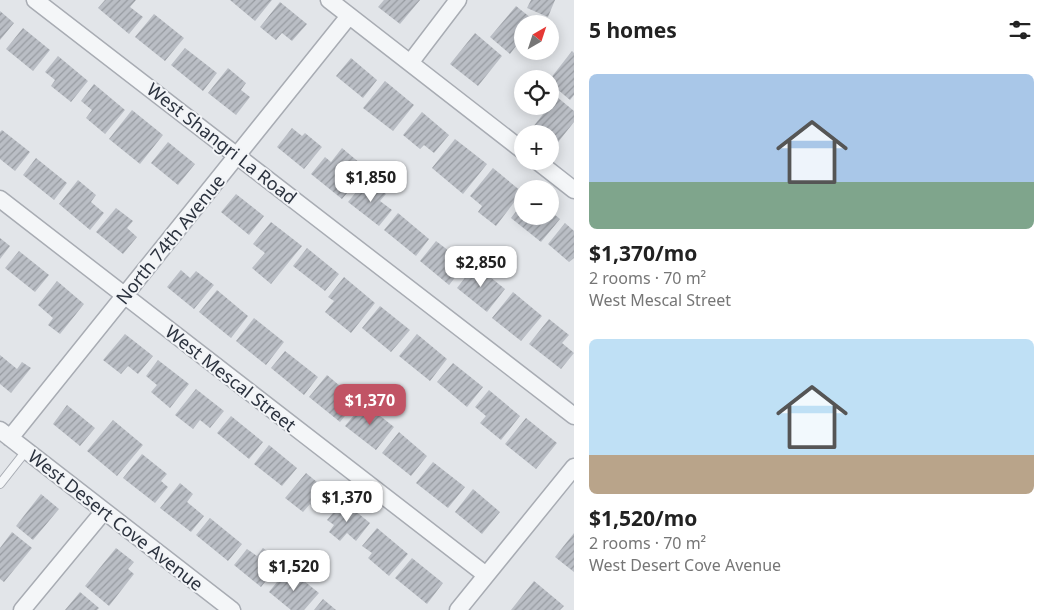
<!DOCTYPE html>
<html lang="en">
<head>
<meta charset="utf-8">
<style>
	:root { --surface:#fff; --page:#f2f2f2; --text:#222; --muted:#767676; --accent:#c15465 }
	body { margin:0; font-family:"Noto Sans",sans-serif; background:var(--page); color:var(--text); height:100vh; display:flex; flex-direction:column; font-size:19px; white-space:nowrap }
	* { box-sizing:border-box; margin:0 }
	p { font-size:16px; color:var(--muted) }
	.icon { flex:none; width:28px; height:28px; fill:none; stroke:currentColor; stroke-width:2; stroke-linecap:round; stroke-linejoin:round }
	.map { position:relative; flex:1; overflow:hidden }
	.side { display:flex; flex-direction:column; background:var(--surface); width:475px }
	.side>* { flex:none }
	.needle { width:32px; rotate:39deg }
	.buttons { position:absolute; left:514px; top:15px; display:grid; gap:10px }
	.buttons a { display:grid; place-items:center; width:45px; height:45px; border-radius:50%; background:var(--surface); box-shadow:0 2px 12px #0003; font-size:25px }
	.price { position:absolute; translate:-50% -42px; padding:0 11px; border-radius:10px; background:#fff; color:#222; font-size:16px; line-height:32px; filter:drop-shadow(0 1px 2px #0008) }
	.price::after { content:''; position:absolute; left:50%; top:30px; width:15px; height:11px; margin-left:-8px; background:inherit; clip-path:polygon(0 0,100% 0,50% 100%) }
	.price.on { background:var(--accent); color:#fff }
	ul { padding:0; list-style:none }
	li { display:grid; align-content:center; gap:10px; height:265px; padding:0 15px }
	li span { display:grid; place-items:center; height:155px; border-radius:8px; color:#555 }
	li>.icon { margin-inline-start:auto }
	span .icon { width:90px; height:90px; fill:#fffc; stroke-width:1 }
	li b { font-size:21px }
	h2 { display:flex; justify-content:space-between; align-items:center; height:60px; padding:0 15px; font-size:21px }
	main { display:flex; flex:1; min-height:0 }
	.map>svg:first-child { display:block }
	.building { fill:url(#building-hatch) }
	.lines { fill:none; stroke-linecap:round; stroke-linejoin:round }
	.lane-casing { stroke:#a8acb3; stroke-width:10 }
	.street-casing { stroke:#a8acb3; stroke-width:19 }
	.lane { stroke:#f4f6f8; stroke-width:8 }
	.street { stroke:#f4f6f8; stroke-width:16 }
	.labels { text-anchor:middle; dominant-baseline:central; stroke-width:4; stroke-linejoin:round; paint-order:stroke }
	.street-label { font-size:18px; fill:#2c333f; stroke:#f2f4f7 }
</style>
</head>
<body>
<main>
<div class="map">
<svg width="574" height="610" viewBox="0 0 574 610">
	<defs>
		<pattern id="building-hatch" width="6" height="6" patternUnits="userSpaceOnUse" patternTransform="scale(1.25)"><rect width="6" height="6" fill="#babec5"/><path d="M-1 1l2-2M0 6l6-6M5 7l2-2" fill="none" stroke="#979ba1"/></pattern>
	</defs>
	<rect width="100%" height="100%" fill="#e2e5e9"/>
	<path class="building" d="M 105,0 L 136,0 L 130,7 L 143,17 L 129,34 L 98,8 Z
		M 230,0 L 272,0 L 255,21 Z
		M 384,0 L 420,0 L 400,24 L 378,7 Z
		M 531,0 L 555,0 L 548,17 L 527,8 Z
		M 280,2 L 307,24 L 292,41 L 282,33 L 276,40 L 260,27 Z
		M 516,6 L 536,22 L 534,24 L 522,24 L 522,38 L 510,54 L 490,37 Z
		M 0,11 L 14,23 L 0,40 Z
		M 154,14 L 184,38 L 165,61 L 135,37 Z
		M 23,28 L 50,50 L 33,71 L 6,49 Z
		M 475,33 L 502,56 L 478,86 L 450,64 Z
		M 185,48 L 217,73 L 203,91 L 171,65 Z
		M 572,51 L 574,53 L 574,95 L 570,100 L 550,83 L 550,79 Z
		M 58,56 L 88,81 L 71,102 L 51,86 L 55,80 L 45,72 Z
		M 351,58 L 377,80 L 363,98 L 336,76 Z
		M 228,68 L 246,83 L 241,90 L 250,97 L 236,115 L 208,93 Z
		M 385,81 L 414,105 L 393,131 L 363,108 Z
		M 94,84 L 125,110 L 105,134 L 86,118 L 92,110 L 81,101 Z
		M 557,97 L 574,111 L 574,122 L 555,146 L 550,143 L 550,134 L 539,134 L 532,128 Z
		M 132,110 L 163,135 L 140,164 L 109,139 Z
		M 422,112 L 449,135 L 434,153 L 424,145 L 420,149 L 403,135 Z
		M 292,128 L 302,136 L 305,133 L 322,147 L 304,169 L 277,147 Z
		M 2,130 L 30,152 L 15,171 L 0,159 L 0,132 Z
		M 455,139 L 487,164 L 463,194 L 432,168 Z
		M 168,142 L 195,164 L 178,185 L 151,163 Z
		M 342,148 L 367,169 L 342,199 L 311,174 L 325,157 L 331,162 Z
		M 36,158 L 67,183 L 54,200 L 23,175 Z
		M 493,168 L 522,192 L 496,226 L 478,212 L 482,206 L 470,196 Z
		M 367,179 L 386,194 L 380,201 L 392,210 L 379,226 L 348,202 Z
		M 78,180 L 96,195 L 91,202 L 104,213 L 90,230 L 59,204 Z
		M 236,194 L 264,216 L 249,235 L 221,212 Z
		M 522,204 L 522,216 L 550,216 L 550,211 L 560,219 L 541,242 L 511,218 Z
		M 116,208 L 133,221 L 127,228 L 137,237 L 123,254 L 96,232 Z
		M 398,213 L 429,239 L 416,256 L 384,230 Z
		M 271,222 L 302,246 L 271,284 L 252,268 L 265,253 L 253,244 Z
		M 565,223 L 574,231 L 574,258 L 569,262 L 548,244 Z
		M 0,238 L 10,246 L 0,259 Z
		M 436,241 L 466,264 L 449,285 L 420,261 Z
		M 307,248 L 339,274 L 325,291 L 293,266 Z
		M 19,251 L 49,275 L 35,292 L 5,268 Z
		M 475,265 L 505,289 L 487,312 L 457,288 Z
		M 181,270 L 190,278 L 196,271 L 214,285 L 194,309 L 167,287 Z
		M 344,277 L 375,303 L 351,333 L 325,312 L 334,301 L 328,297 Z
		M 57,281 L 84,304 L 60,334 L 48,325 L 53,318 L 38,305 Z
		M 217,290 L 248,316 L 231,338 L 199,312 Z
		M 513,292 L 542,316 L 521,341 L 492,318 Z
		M 380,306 L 410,330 L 391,352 L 362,328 Z
		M 254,318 L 284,342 L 266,365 L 236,341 Z
		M 549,319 L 569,335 L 562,343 L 574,353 L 561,369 L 529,344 Z
		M 125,334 L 153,356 L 138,374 L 128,366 L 121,374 L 103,360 Z
		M 417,334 L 447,359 L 430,381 L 399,356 Z
		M 285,351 L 318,377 L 304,395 L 271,368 Z
		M 0,355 L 17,369 L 22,362 L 31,368 L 11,393 L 0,384 Z
		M 158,360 L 189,384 L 170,408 L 151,392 L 157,385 L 146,376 Z
		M 453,363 L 483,387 L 467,407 L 437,382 Z
		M 327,375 L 346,391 L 341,396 L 353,406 L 340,422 L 309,397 Z
		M 196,389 L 224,411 L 210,428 L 200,420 L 193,429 L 175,415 Z
		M 489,390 L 520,416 L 501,440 L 480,423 L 486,416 L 475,407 Z
		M 364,403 L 394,427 L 376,450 L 345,426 Z
		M 67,405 L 95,428 L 80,446 L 53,424 Z
		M 231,416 L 263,442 L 249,459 L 217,433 Z
		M 526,418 L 557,443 L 536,469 L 505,444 Z
		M 113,420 L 143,445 L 117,476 L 87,451 Z
		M 399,432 L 427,456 L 411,476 L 382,453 Z
		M 269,445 L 297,468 L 282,486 L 254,464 Z
		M 142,454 L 167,474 L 161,481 L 168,487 L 155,503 L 123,478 Z
		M 433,462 L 465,487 L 448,508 L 416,483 Z
		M 306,473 L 334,496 L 320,513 L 310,504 L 303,512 L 285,498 Z
		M 180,483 L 193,494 L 187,502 L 204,516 L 191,532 L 160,508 Z
		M 473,489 L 500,512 L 482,534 L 455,512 Z
		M 41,494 L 59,509 L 33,540 L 16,526 Z
		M 343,501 L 370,523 L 356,541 L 347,533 L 340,541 L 329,532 L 334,525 L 327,520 Z
		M 210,518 L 242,544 L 228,561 L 196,535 Z
		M 377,528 L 408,554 L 389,576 L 368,558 L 372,553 L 362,546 Z
		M 12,532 L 32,548 L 4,582 L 0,579 L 0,548 Z
		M 574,533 L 574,572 L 555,557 Z
		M 116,548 L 134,562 L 128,569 L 134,574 L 109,606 L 85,586 Z
		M 263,548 L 281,562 L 261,587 L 234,565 L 247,549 L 257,556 Z
		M 412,558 L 443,583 L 427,604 L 395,578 Z
		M 288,568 L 319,593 L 304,610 L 291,610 L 269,592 Z
		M 534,581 L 564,606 L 560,610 L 511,610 Z
		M 80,592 L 99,608 L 97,610 L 65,610 Z
		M 323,599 L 336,610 L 314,610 Z"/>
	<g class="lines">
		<defs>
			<path id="lane" d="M 0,484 L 26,451"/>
			<path id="street" d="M 35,0 L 574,416
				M 329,0 L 522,150
				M 410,63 L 458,0
				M 537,161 L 574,190
				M 0,199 L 486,575
				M 0,430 L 232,610
				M 10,438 L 349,16
				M 22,610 L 104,511
				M 458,610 L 574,467"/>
		</defs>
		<use href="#lane" class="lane-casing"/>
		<use href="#street" class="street-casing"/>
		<use href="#lane" class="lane"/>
		<use href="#street" class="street"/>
	</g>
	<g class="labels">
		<g class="street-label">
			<text transform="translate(222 143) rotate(38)">West Shangri La Road</text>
			<text transform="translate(170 239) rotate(-51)">North 74th Avenue</text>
			<text transform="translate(231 378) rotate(38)">West Mescal Street</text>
			<text transform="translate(116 520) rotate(38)">West Desert Cove Avenue</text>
		</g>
	</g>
</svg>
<div class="buttons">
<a><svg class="needle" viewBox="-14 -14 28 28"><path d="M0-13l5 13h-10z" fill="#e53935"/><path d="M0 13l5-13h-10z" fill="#767676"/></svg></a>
<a><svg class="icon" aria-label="locate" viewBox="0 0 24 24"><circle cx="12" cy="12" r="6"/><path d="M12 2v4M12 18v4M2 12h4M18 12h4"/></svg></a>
<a>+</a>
<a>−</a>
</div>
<b class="price" style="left:371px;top:203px">$1,850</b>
<b class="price" style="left:481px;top:288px">$2,850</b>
<b class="price on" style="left:370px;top:426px">$1,370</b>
<b class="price" style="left:347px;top:523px">$1,370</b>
<b class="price" style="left:294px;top:592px">$1,520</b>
</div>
<section class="side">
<h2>5 homes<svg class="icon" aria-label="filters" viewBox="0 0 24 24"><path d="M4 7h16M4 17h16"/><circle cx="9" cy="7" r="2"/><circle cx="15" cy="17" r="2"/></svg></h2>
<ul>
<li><span style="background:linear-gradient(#a9c7e8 70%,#7fa58c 0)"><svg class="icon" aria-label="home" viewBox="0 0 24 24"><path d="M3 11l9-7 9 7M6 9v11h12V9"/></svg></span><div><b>$1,370/mo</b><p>2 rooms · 70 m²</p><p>West Mescal Street</p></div></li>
<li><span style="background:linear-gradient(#bfe0f5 75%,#b9a48a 0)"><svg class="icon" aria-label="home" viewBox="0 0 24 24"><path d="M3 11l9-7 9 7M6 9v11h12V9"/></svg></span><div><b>$1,520/mo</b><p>2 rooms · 70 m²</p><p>West Desert Cove Avenue</p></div></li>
</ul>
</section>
</main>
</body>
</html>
